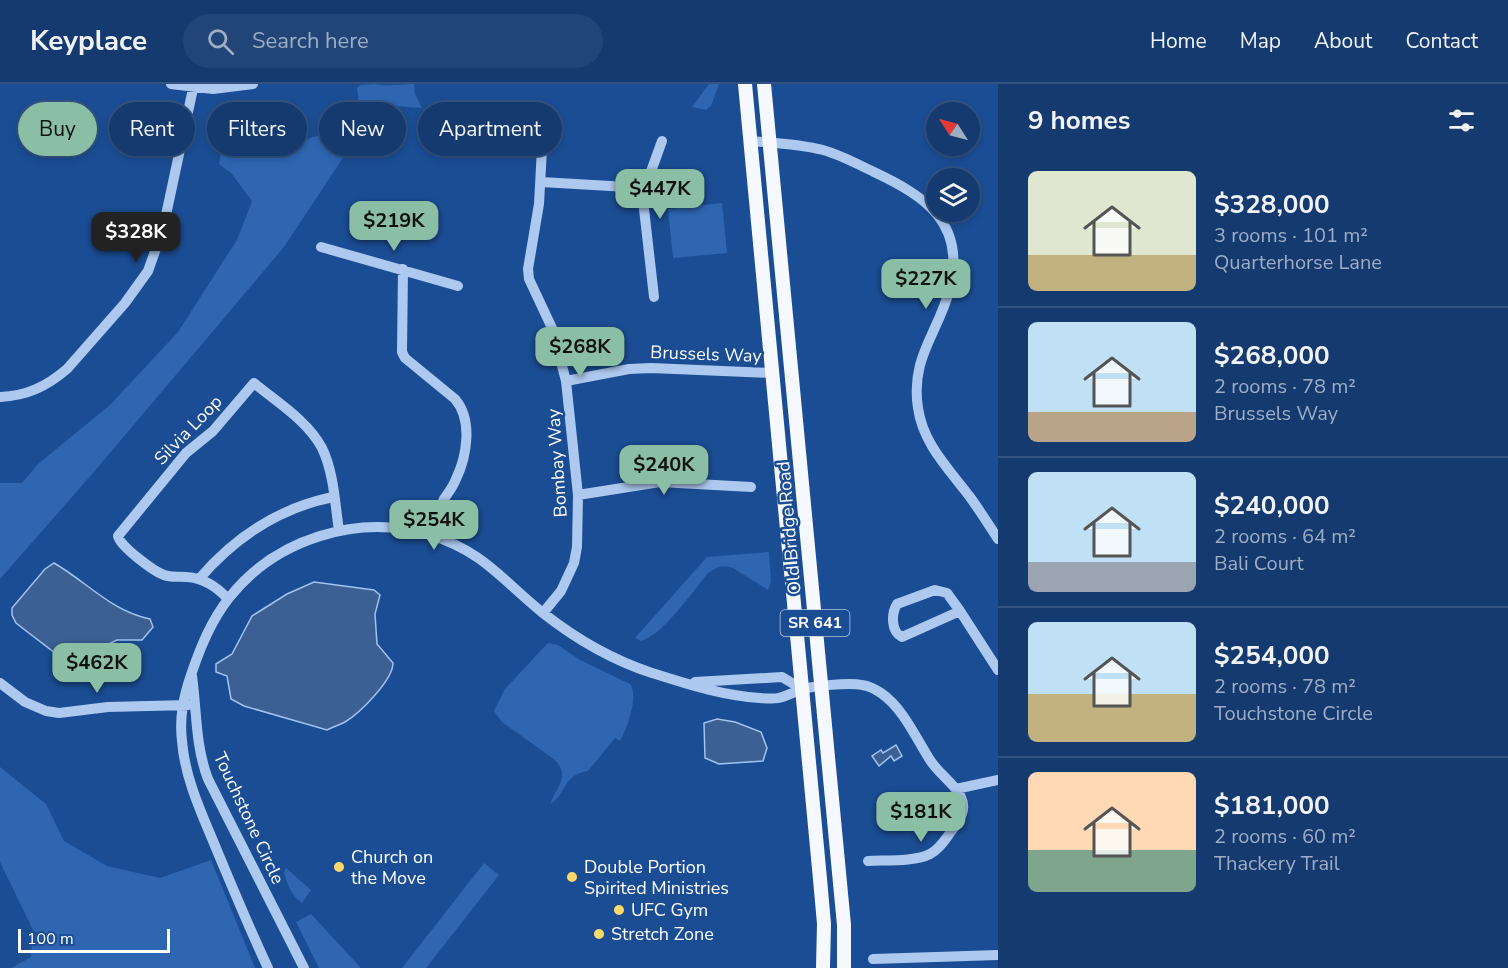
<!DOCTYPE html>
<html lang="en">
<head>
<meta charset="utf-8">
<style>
	:root { --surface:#143a6f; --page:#214577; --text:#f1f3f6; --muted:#9dadc3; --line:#335482; --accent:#8abfa5 }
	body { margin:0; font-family:"Nunito Sans",sans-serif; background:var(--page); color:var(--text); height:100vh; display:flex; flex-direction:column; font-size:22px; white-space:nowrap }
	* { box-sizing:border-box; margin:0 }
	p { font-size:20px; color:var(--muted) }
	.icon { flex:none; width:33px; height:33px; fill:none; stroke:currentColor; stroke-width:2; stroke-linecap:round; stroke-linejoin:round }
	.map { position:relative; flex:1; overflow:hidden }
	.sheet { display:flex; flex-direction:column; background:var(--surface); width:510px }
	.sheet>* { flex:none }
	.banner { position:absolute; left:18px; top:18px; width:570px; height:54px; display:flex; gap:12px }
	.needle { width:39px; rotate:306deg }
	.fabs { position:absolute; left:926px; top:18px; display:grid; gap:12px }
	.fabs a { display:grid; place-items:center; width:54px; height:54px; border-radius:50%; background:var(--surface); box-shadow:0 3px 9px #0003,0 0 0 2px var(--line); font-size:30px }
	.scale { position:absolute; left:18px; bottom:15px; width:152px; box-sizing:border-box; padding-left:6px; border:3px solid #fff; border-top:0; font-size:16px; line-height:21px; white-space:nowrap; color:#fff; -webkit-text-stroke:4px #1b4d94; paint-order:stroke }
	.price { position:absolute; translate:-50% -51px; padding:0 14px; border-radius:12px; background:var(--accent); color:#111; font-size:20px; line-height:39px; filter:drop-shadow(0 2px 3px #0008) }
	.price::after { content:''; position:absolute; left:50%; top:36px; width:18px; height:14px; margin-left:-9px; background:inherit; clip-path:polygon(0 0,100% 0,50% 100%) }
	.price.selected { background:#222; color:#fff }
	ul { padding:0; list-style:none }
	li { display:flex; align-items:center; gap:18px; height:150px; padding:0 30px }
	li+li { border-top:2px solid var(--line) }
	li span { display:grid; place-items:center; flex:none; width:168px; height:120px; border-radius:9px; color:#555 }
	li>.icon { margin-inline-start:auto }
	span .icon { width:72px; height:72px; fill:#fffc; stroke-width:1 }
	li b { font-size:26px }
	h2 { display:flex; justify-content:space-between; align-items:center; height:72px; padding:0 30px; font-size:26px }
	.tag { padding:0 21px; border-radius:27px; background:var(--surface); box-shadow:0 3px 9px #0003,0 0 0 2px var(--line); font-size:21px; line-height:54px }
	.tag.selected { background:var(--accent); color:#111 }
	header { display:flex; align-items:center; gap:36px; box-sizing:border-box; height:84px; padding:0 30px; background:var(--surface); border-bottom:2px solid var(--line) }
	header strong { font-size:28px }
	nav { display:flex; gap:33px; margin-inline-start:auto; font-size:21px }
	.search { width:420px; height:54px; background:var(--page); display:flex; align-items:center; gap:15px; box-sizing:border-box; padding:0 21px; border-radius:33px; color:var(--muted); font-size:22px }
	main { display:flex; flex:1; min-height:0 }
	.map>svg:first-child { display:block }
	.green { fill:#2e66b2 }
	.water { fill:#3d6094; stroke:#a0c3f1; stroke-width:1.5 }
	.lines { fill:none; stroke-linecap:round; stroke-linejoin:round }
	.minor { stroke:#adc9ef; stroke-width:10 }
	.major { stroke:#f5f9ff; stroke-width:14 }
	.poi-dot { fill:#ffd86b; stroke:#1b4d94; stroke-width:2 }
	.labels { text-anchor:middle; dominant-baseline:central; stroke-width:5; stroke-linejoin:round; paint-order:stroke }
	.shield { fill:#1b4d94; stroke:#bbcadf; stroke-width:1.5 }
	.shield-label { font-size:16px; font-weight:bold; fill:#fff }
	.street-label { font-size:18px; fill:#fff; stroke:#1b4d94 }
	.poi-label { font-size:18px; fill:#fff; stroke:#1b4d94; text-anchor:start }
</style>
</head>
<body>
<header>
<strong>Keyplace</strong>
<div class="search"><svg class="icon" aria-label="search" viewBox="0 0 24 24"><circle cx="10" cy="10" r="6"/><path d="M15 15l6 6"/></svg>Search here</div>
<nav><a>Home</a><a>Map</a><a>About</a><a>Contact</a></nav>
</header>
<main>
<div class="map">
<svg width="998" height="884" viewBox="0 0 998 884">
	<rect width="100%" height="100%" fill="#1b4d94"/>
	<path class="green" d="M 376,0 C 385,3 403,0 414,0 L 415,10 L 422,24 L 396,22 L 368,36 L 284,163 L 93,389 L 0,495 L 0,399 L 22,399 L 38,380 L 110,321 L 178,248 L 237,156 L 252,117 L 231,89 L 219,80 L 221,69 L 298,58 L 361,38 L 357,4 L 360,1 Z
		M 709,0 L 719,0 L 711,22 L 706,26 L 692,23 Z
		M 722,119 L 727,169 L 673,174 L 668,125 Z
		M 769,468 L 771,498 L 768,506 L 733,484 C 722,481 717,483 708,489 C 694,506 662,552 641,557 L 635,554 L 707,473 Z
		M 548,559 L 558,561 L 580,576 L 630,600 C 639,612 627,645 620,657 L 615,654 L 588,687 C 562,691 567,710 550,720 C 556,703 571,693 555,676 L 502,638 L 494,627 L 505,605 Z
		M 0,683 L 46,720 L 64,757 L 107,782 L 160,794 L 211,776 L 255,884 L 11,884 L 31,873 L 33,846 L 0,778 Z
		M 484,779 L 499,791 L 426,884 L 402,884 Z
		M 286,784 L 311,806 L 302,819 C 291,811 288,801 284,789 Z
		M 311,830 L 361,884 L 319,884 L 296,838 Z"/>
	<path class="water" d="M 54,479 C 87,498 111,527 150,535 L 153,543 L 142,556 L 117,556 L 100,564 L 71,573 L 55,569 L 16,539 L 12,531 L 12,524 L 45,485 Z
		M 314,498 L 374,506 L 380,511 L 375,530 L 377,560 L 393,579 C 393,596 360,629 345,638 C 339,641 333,643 327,646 L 244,622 L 231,615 L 227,592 L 216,588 L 216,580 L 232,570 L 252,532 L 287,510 Z
		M 717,635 L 735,638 L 761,648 L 767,664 L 763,677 L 719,680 L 705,674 L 704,639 Z
		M 896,661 L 902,672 L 894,677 L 891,672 L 879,682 L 872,672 L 881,666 L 883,669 Z"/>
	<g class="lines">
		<path class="minor" d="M 171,0 L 213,5 L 253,0
			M 751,57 C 775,59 800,60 823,66 C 841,71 857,80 874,88 C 925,112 966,139 950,204 C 939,248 910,273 918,324 C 923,360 949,385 970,413 C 980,427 989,441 998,455
			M 541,98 L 645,104
			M 321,163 L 458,202
			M 403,185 L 402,268 L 405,274 L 455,315 C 473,336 467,372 456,395 C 453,403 448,409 444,415 C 438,427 435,439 431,451
			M 654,213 L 643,116 L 645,104 L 662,57
			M 566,297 L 629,285 L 651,284 L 773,289
			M 0,313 C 27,312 47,302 67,285 L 125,219 L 148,187 L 163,145 L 194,0
			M 578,411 L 660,398 L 751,403
			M 199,495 C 235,453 279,424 333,413
			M 935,506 L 947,509 L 960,527 L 902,553 C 891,548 891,530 897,520 Z
			M 228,515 C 217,503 203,494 187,493 C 179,492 172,494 164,491 C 153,487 120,462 118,452 L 186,369 L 213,347 L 254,299 C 277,318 308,337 322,364 C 334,389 335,420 339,447
			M 960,527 L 998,586
			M 543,529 L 561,507 L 574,479 L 577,463 L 578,411 L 566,297 L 552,244 L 529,195 L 528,185 L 539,120 L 543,46
			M 192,592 C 197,627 195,661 208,695 L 304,884
			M 695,598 L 782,593 L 802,605
			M 0,599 L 25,618 L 46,627 L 59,629 L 108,623 L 188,621
			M 956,705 L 998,696
			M 873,875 L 998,871
			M 268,884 C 250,846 234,807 218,769 C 203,732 185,696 182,657 C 179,632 184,611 192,588 C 201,562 211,537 229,514 C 275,455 358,429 430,451 C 483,467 502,496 543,529 C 576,555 612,576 652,589 C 687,600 723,612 760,614 C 783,616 781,613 800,606 C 811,602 850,598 862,601 C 869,602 875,605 881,609 C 903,624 916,654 930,676 C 938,689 956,701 961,713 C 967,726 960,735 953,745 C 946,754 940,765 930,770 C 915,778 885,776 868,777"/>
		<path class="major" d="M 745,0 L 820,795 L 824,840 L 823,884
			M 764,0 L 844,841 L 844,884"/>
	</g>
	<g class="poi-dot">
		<circle cx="339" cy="783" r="6"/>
		<circle cx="572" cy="793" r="6"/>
		<circle cx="619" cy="826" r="6"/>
		<circle cx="599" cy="850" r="6"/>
	</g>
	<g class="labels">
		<rect class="shield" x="780.5" y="526" width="69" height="26" rx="4.5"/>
		<g class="shield-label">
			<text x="815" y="539">SR 641</text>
		</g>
		<g class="street-label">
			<text transform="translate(706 270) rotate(2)">Brussels Way</text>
			<text transform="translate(188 346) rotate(-46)">Silvia Loop</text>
			<text transform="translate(557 379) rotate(-94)">Bombay Way</text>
			<text transform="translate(789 444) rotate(-95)">Old Bridge Road</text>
			<text transform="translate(249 734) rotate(65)">Touchstone Circle</text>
		</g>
		<g class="poi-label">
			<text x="351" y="773">Church on<tspan x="351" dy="21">the Move</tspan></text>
			<text x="584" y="783">Double Portion<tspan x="584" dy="21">Spirited Ministries</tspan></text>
			<text x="631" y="826">UFC Gym</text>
			<text x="611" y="850">Stretch Zone</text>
		</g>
	</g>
</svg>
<div class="fabs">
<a><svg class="needle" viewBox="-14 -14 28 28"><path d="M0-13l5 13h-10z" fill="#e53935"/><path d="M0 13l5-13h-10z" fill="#9dadc3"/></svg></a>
<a><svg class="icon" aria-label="layers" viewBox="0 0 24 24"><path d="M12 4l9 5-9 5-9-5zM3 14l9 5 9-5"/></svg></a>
</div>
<div class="scale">100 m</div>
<b class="price" style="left:660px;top:136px">$447K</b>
<b class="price" style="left:394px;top:168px">$219K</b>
<b class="price selected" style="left:136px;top:179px">$328K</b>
<b class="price" style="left:926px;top:226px">$227K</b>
<b class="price" style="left:580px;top:294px">$268K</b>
<b class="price" style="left:664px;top:412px">$240K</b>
<b class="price" style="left:434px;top:467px">$254K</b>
<b class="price" style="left:97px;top:610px">$462K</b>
<b class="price" style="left:921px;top:759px">$181K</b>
<div class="banner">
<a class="tag selected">Buy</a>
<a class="tag">Rent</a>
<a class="tag">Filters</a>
<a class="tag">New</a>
<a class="tag">Apartment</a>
</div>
</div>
<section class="sheet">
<h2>9 homes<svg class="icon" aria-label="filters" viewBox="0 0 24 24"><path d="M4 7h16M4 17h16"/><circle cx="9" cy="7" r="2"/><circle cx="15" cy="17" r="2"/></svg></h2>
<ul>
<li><span style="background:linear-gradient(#dfe7d0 70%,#c2b280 0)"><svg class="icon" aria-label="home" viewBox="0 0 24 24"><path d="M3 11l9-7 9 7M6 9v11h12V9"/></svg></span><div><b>$328,000</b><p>3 rooms · 101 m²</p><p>Quarterhorse Lane</p></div></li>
<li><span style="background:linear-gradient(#bfe0f5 75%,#b9a48a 0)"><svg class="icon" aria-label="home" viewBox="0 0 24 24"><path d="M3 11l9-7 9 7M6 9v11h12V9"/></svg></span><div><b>$268,000</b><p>2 rooms · 78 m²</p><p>Brussels Way</p></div></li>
<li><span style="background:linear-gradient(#bfe0f5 75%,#9aa5b1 0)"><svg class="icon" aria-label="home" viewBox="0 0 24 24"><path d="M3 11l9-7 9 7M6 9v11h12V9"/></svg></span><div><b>$240,000</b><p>2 rooms · 64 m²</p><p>Bali Court</p></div></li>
<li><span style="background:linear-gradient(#bfe0f5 60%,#c2b280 0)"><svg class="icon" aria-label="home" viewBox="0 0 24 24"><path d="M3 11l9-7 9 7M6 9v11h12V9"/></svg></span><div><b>$254,000</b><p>2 rooms · 78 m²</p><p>Touchstone Circle</p></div></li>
<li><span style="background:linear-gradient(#ffd9b3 65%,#7fa58c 0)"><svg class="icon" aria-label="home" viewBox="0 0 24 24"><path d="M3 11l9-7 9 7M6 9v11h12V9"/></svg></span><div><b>$181,000</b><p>2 rooms · 60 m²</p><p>Thackery Trail</p></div></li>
</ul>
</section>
</main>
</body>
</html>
